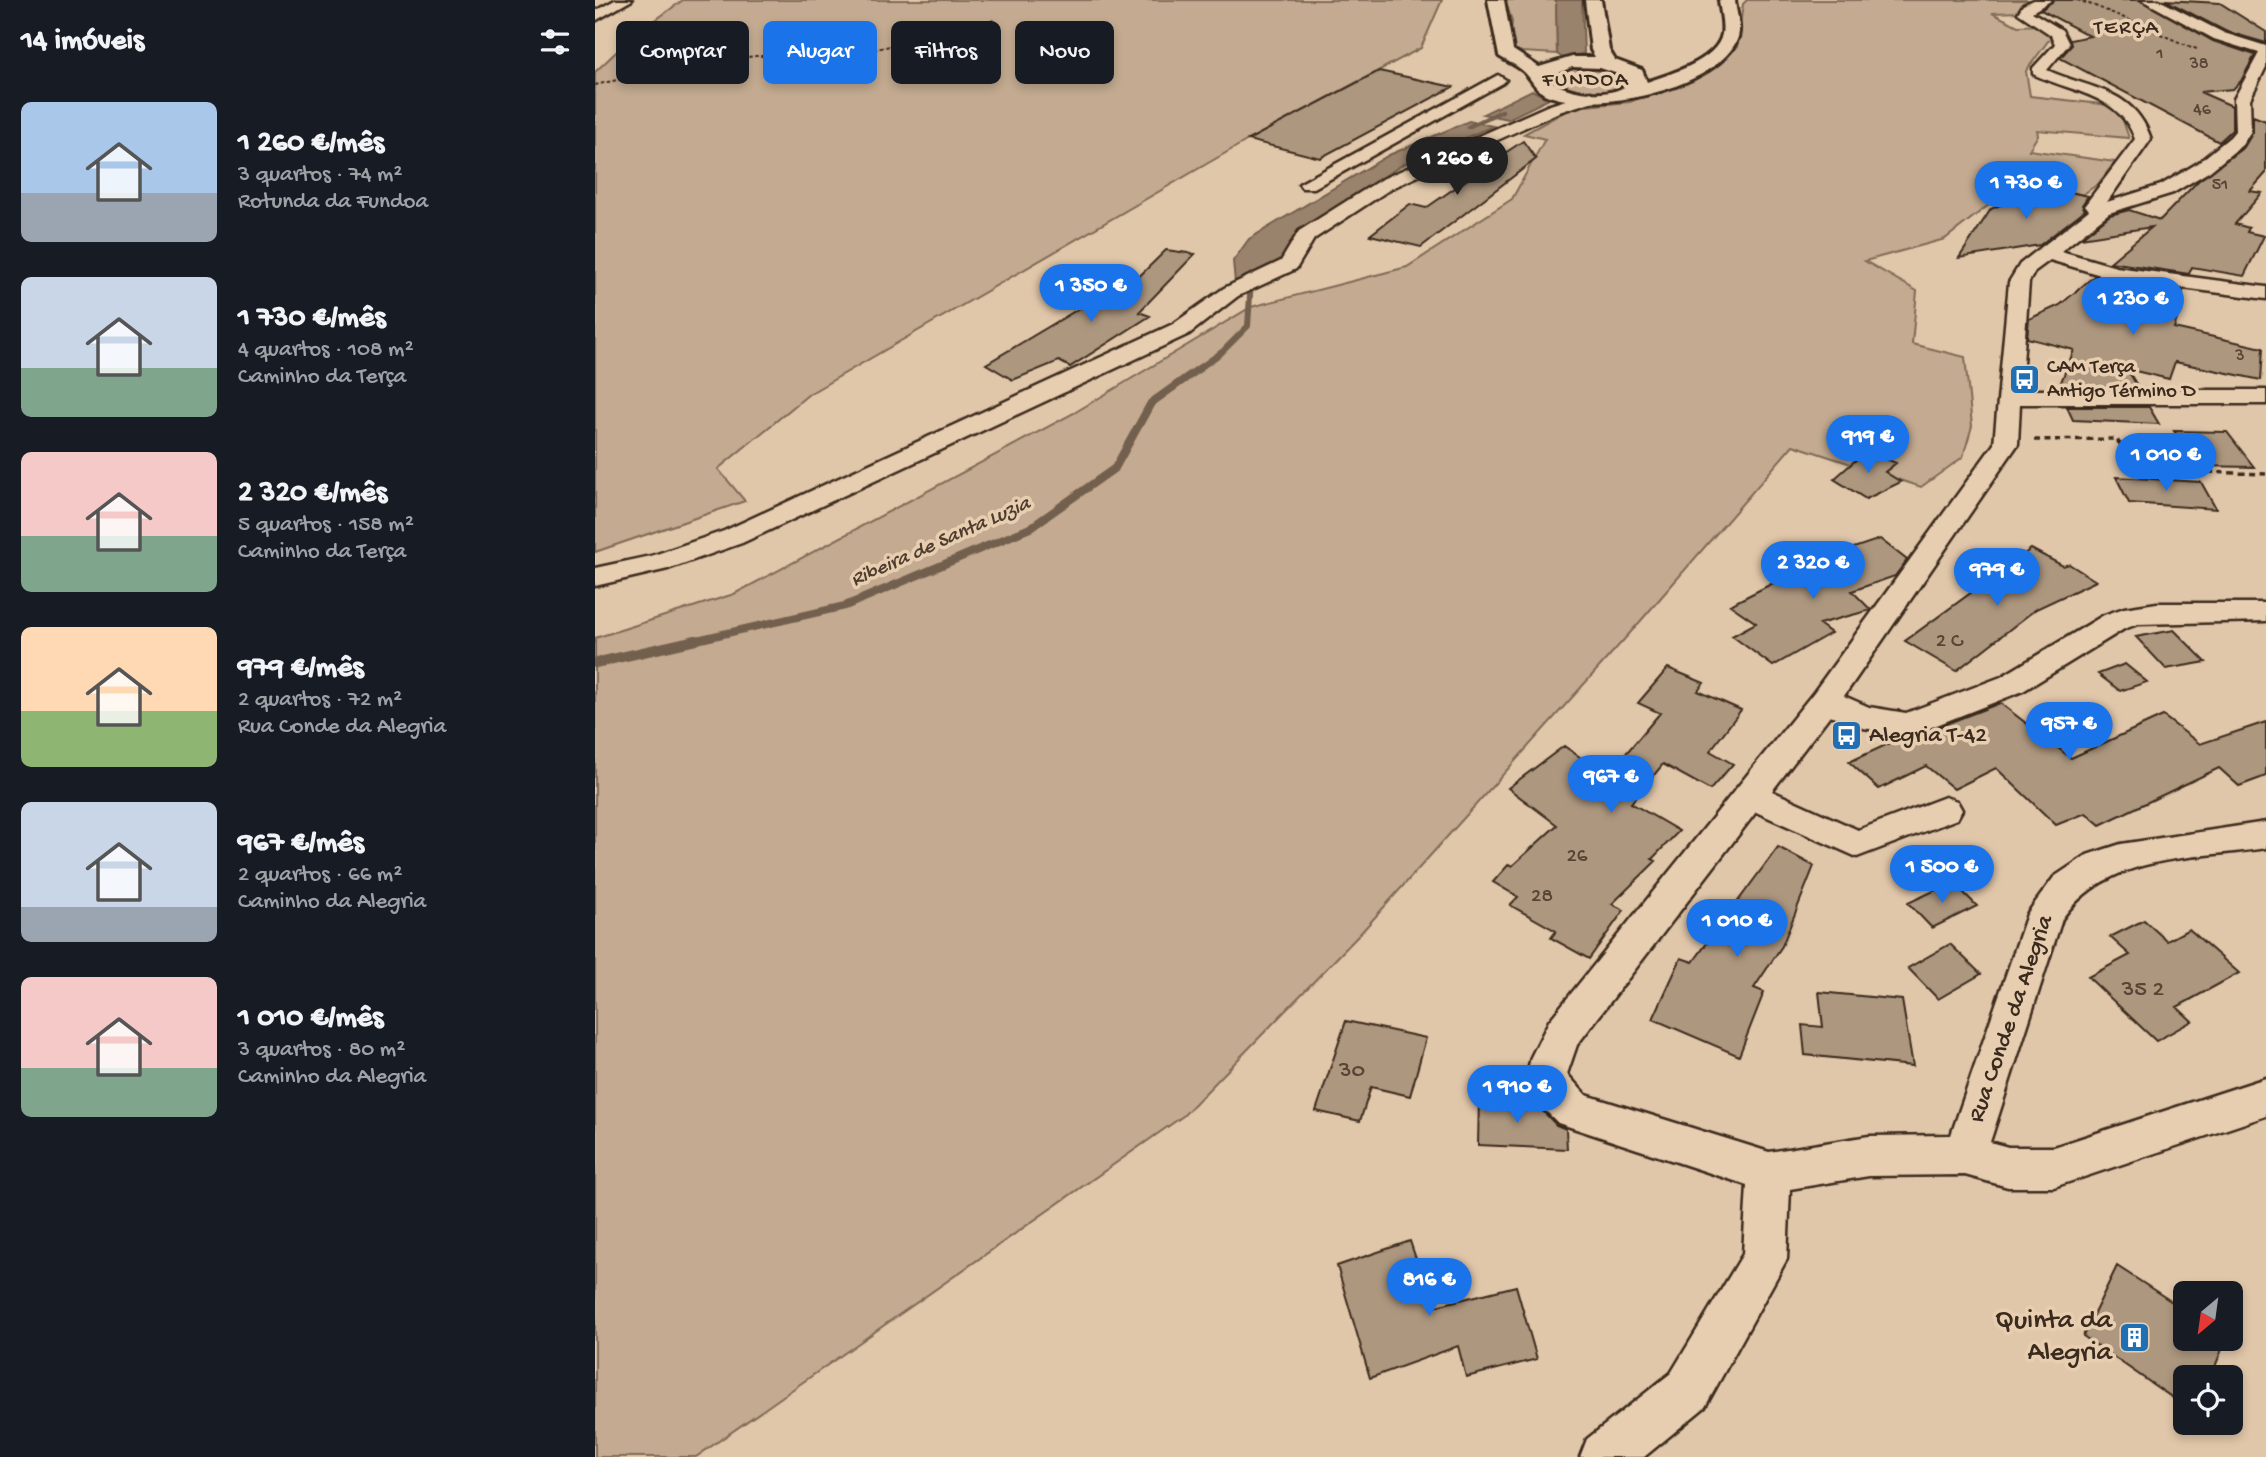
<!DOCTYPE html>
<html lang="pt">
<head>
<meta charset="utf-8">
<style>
	:root { --surface:#171b24; --page:#20242c; --text:#f1f3f6; --muted:#9ea1a6; --accent:#1a73e8 }
	body { margin:0; font-family:"Gochi Hand",sans-serif; background:var(--page); color:var(--text); height:100vh; display:flex; flex-direction:column; font-size:26px; white-space:nowrap }
	* { box-sizing:border-box; margin:0 }
	p { font-size:23px; color:var(--muted) }
	.icon { flex:none; width:38px; height:38px; fill:none; stroke:currentColor; stroke-width:2; stroke-linecap:round; stroke-linejoin:round }
	.map { position:relative; flex:1; overflow:hidden }
	.details { display:flex; flex-direction:column; background:var(--surface); width:595px }
	.details>* { flex:none }
	.banner { position:absolute; left:21px; top:21px; width:665px; height:63px; display:flex; gap:14px }
	.needle { width:46px; rotate:209deg }
	.tools { position:absolute; left:1578px; top:1281px; display:grid; gap:14px }
	.tools a { display:grid; place-items:center; width:70px; height:70px; border-radius:10px; background:var(--surface); box-shadow:0 4px 10px #0003; font-size:35px }
	.price { position:absolute; translate:-50% -60px; padding:0 16px; border-radius:24px; background:var(--accent); color:#fff; font-size:23px; line-height:46px; filter:drop-shadow(0 2px 4px #0008) }
	.price::after { content:''; position:absolute; left:50%; top:42px; width:21px; height:16px; margin-left:-10px; background:inherit; clip-path:polygon(0 0,100% 0,50% 100%) }
	.price.selected { background:#222; color:#fff }
	ul { padding:0; list-style:none }
	li { display:flex; align-items:center; gap:21px; height:175px; padding:0 21px }
	li span { display:grid; place-items:center; flex:none; width:196px; height:140px; border-radius:10px; color:#555 }
	li>.icon { margin-inline-start:auto }
	span .icon { width:84px; height:84px; fill:#fffc; stroke-width:1 }
	li b { font-size:30px }
	h2 { display:flex; justify-content:space-between; align-items:center; height:84px; padding:0 21px; font-size:30px }
	.pill { padding:0 24px; border-radius:10px; background:var(--surface); box-shadow:0 4px 10px #0003; font-size:24px; line-height:63px }
	.pill.selected { background:var(--accent); color:#fff }
	main { display:flex; flex:1; min-height:0 }
	.map>svg:first-child { display:block }
	.green { fill:#c3aa90; stroke:#7f6a57; stroke-width:2 }
	.water { fill:#99836d; stroke:#735f4d; stroke-width:2 }
	.lines { fill:none; stroke-linecap:round; stroke-linejoin:round }
	.stream-far3 { stroke:#735f4d; stroke-width:4.5 }
	.stream-far2 { stroke:#735f4d; stroke-width:6 }
	.stream-far1 { stroke:#735f4d; stroke-width:8 }
	.stream { stroke:#735f4d; stroke-width:10 }
	.building { fill:#ad977f; stroke:#3b2a1e; stroke-width:2 }
	.minor-casing { stroke:#3b2a1e; stroke-width:5 }
	.major-casing { stroke:#3b2a1e; stroke-width:6 }
	.path-far1 { stroke:#3b2a1e; stroke-width:2; stroke-dasharray:3.5 2.5; stroke-linecap:butt }
	.path { stroke:#3b2a1e; stroke-width:3.5; stroke-dasharray:6 4.5; stroke-linecap:butt }
	.minor { fill:#e8ceb0; fill-rule:evenodd }
	.major { fill:#e8ceb0; fill-rule:evenodd }
	.labels { text-anchor:middle; dominant-baseline:central; stroke-width:7; stroke-linejoin:round; paint-order:stroke }
	.far-number-label { font-size:18px; fill:#584536 }
	.far-neighbourhood-label { font-size:21px; letter-spacing:2px; fill:#3b2a1e; stroke:#e8ceb0 }
	.far-poi-label { font-size:21px; fill:#3b2a1e; stroke:#e8ceb0; text-anchor:start }
	.far-water-label { font-size:21px; font-style:italic; fill:#4e3c2e; stroke:#e8ceb0 }
	.number-label { font-size:21px; fill:#584536 }
	.poi-label { font-size:24px; fill:#3b2a1e; stroke:#e8ceb0; text-anchor:start }
	.near-number-label { font-size:24px; fill:#584536 }
	.street-label { font-size:24px; fill:#3b2a1e; stroke:#e8ceb0 }
	.near-poi-label { font-size:28px; fill:#3b2a1e; stroke:#e8ceb0; text-anchor:end }
</style>
</head>
<body>
<main>
<section class="details">
<h2>14 imóveis<svg class="icon" aria-label="filters" viewBox="0 0 24 24"><path d="M4 7h16M4 17h16"/><circle cx="9" cy="7" r="2"/><circle cx="15" cy="17" r="2"/></svg></h2>
<ul>
<li><span style="background:linear-gradient(#a9c7e8 65%,#9aa5b1 0)"><svg class="icon" aria-label="home" viewBox="0 0 24 24"><path d="M3 11l9-7 9 7M6 9v11h12V9"/></svg></span><div><b>1 260 €/mês</b><p>3 quartos · 74 m²</p><p>Rotunda da Fundoa</p></div></li>
<li><span style="background:linear-gradient(#c9d6e8 65%,#7fa58c 0)"><svg class="icon" aria-label="home" viewBox="0 0 24 24"><path d="M3 11l9-7 9 7M6 9v11h12V9"/></svg></span><div><b>1 730 €/mês</b><p>4 quartos · 108 m²</p><p>Caminho da Terça</p></div></li>
<li><span style="background:linear-gradient(#f6c9c9 60%,#7fa58c 0)"><svg class="icon" aria-label="home" viewBox="0 0 24 24"><path d="M3 11l9-7 9 7M6 9v11h12V9"/></svg></span><div><b>2 320 €/mês</b><p>5 quartos · 158 m²</p><p>Caminho da Terça</p></div></li>
<li><span style="background:linear-gradient(#ffd9b3 60%,#8fb573 0)"><svg class="icon" aria-label="home" viewBox="0 0 24 24"><path d="M3 11l9-7 9 7M6 9v11h12V9"/></svg></span><div><b>979 €/mês</b><p>2 quartos · 72 m²</p><p>Rua Conde da Alegria</p></div></li>
<li><span style="background:linear-gradient(#c9d6e8 75%,#9aa5b1 0)"><svg class="icon" aria-label="home" viewBox="0 0 24 24"><path d="M3 11l9-7 9 7M6 9v11h12V9"/></svg></span><div><b>967 €/mês</b><p>2 quartos · 66 m²</p><p>Caminho da Alegria</p></div></li>
<li><span style="background:linear-gradient(#f6c9c9 65%,#7fa58c 0)"><svg class="icon" aria-label="home" viewBox="0 0 24 24"><path d="M3 11l9-7 9 7M6 9v11h12V9"/></svg></span><div><b>1 010 €/mês</b><p>3 quartos · 80 m²</p><p>Caminho da Alegria</p></div></li>
</ul>
</section>
<div class="map">
<svg width="1671" height="1457" viewBox="0 0 1671 1457">
	<rect width="100%" height="100%" fill="#e1c7aa"/>
	<filter id="ink" filterUnits="userSpaceOnUse"><feTurbulence type="fractalNoise" baseFrequency=".0143" numOctaves="2"/><feDisplacementMap in="SourceGraphic" scale="14" xChannelSelector="R" yChannelSelector="G"/><feConvolveMatrix kernelMatrix="1 2 1 2 8 2 1 2 1" color-interpolation-filters="sRGB"/></filter>
	<g filter="url(#ink)">
		<path class="green" d="M 88,0 L 847,0 L 826,48 L 653,140 L 214,394 L 123,469 L 150,501 L 0,552 L 0,72 L 37,37 Z
			M 910,0 L 961,0 L 962,54 L 927,52 L 915,48 L 917,21 Z
			M 1152,0 L 1439,0 L 1425,12 L 1397,13 L 1423,26 L 1444,25 L 1456,37 L 1431,71 L 1435,96 L 1515,105 L 1526,115 L 1534,138 L 1442,130 L 1443,135 L 1434,150 L 1520,162 L 1503,184 L 1481,199 L 1411,187 L 1404,197 L 1350,239 L 1270,261 L 1322,291 L 1317,344 L 1370,357 L 1377,426 L 1368,457 L 1326,487 L 1198,445 L 1043,624 L 764,935 L 588,1116 L 101,1457 L 0,1457 L 0,638 L 139,594 L 479,413 L 656,307 L 812,267 L 917,199 L 950,139 L 929,134 L 978,107 L 1035,102 L 1130,59 L 1142,47 L 1148,4 Z
			M 981,68 L 1022,73 L 1030,82 C 1015,97 974,95 959,80 L 962,74 Z"/>
		<path class="water" d="M 961,0 L 987,0 L 989,53 L 969,59 L 962,54 Z
			M 937,90 L 954,99 L 913,119 L 888,114 Z
			M 874,121 L 898,126 L 807,165 L 709,227 L 701,234 L 685,262 L 640,282 L 638,261 L 654,239 L 794,155 Z"/>
		<g class="lines">
			<path class="stream-far3" d="M 873,127 L 907,111"/>
			<path class="stream-far2" d="M 602,370 L 627,352 L 653,326 L 656,280"/>
			<path class="stream-far1" d="M 93,642 L 250,606 L 435,528 L 520,468 L 556,403 L 605,368"/>
			<path class="stream" d="M 0,663 L 101,640"/>
		</g>
		<path class="building" d="M 1459,0 L 1545,0 L 1618,41 L 1660,55 L 1646,81 L 1638,89 L 1605,92 L 1637,106 L 1637,130 L 1624,142 L 1465,58 L 1476,46 L 1475,40 L 1495,36 L 1446,10 Z
			M 1570,0 L 1625,3 L 1671,32 L 1671,43 L 1630,31 Z
			M 784,71 L 858,87 L 725,158 L 653,140 Z
			M 1658,116 L 1671,121 L 1671,173 L 1655,191 L 1667,193 L 1640,224 L 1654,228 L 1652,232 L 1669,236 L 1649,276 L 1597,267 L 1594,274 L 1515,262 L 1557,227 L 1486,238 L 1515,215 L 1534,210 L 1565,220 L 1603,181 L 1649,147 L 1658,132 Z
			M 928,141 L 941,159 L 826,247 L 775,235 L 815,204 L 831,208 L 877,176 L 851,166 L 886,151 L 904,157 Z
			M 1448,186 L 1493,196 L 1487,205 L 1490,210 L 1445,245 L 1364,258 L 1396,209 Z
			M 571,250 L 600,254 L 544,312 L 555,316 L 475,367 L 464,361 L 418,380 L 391,364 L 500,299 L 516,304 Z
			M 1499,276 L 1519,282 L 1588,291 L 1578,319 L 1582,319 L 1579,328 L 1668,348 L 1666,380 L 1580,362 L 1574,379 L 1532,369 L 1543,387 L 1464,387 L 1479,350 L 1432,338 L 1434,319 L 1465,305 Z
			M 1472,407 L 1554,407 L 1564,424 L 1478,420 Z
			M 1579,431 L 1632,432 L 1659,467 L 1603,466 Z
			M 1271,451 L 1301,463 L 1290,472 L 1306,482 L 1271,499 L 1239,479 Z
			M 1521,477 L 1606,482 L 1621,509 L 1534,503 Z
			M 1285,539 L 1312,560 L 1300,576 L 1257,591 L 1276,610 L 1224,624 L 1236,633 L 1178,666 L 1137,636 L 1161,623 L 1135,605 L 1192,576 L 1237,563 L 1229,558 Z
			M 1436,549 L 1468,566 L 1474,564 L 1501,581 L 1441,609 L 1361,671 L 1310,641 Z
			M 1579,630 L 1611,662 L 1571,669 L 1541,637 Z
			M 1530,664 L 1552,682 L 1525,691 L 1503,674 Z
			M 1073,668 L 1109,683 L 1103,691 L 1146,710 L 1115,751 L 1138,764 L 1115,790 L 1068,764 L 1036,803 L 1084,831 L 1057,859 L 1061,861 L 1017,904 L 1029,910 L 994,959 L 956,938 L 961,931 L 915,905 L 923,897 L 898,882 L 914,864 L 917,866 L 962,825 L 913,788 L 969,746 L 1012,776 L 1065,713 L 1043,703 Z
			M 1405,703 L 1476,758 L 1568,716 L 1605,744 L 1671,722 L 1671,776 L 1644,786 L 1624,768 L 1505,825 L 1491,813 L 1461,825 L 1401,768 L 1359,789 L 1331,766 L 1284,789 L 1254,762 L 1308,737 L 1325,734 Z
			M 1183,847 L 1219,866 L 1187,946 L 1159,988 L 1169,992 L 1144,1056 L 1058,1019 L 1086,958 L 1098,962 Z
			M 1358,882 L 1382,906 L 1337,928 L 1313,903 Z
			M 1549,920 L 1572,941 L 1594,929 L 1644,973 L 1582,1007 L 1597,1021 L 1561,1041 L 1493,977 L 1535,955 L 1515,937 Z
			M 1355,944 L 1386,974 L 1343,999 L 1313,968 Z
			M 1224,992 L 1307,1000 L 1318,1066 L 1210,1055 L 1207,1025 L 1228,1027 Z
			M 751,1021 L 831,1038 L 815,1096 L 776,1087 L 765,1121 L 721,1111 Z
			M 884,1097 L 930,1098 L 930,1110 L 947,1110 L 961,1125 L 971,1129 L 972,1149 L 883,1145 Z
			M 815,1241 L 837,1307 L 921,1286 L 942,1359 L 871,1377 L 863,1346 L 775,1378 L 742,1266 Z
			M 1522,1266 L 1591,1311 L 1591,1339 L 1631,1339 L 1616,1377 L 1591,1377 L 1591,1407 L 1488,1336 Z"/>
		<g class="lines">
			<defs>
				<path id="minor" d="M 20,0 L 37,0 L 0,21 L 0,11 Z
					M 1439,0 L 1457,0 L 1437,12 L 1467,30 L 1474,44 L 1452,70 C 1495,90 1539,88 1556,139 L 1512,202 L 1566,185 L 1603,163 L 1635,137 L 1640,131 L 1639,99 L 1664,53 L 1619,39 L 1547,0 L 1564,0 L 1629,33 L 1671,46 L 1671,67 L 1655,99 L 1656,131 L 1647,145 L 1615,171 L 1578,193 L 1514,213 L 1466,251 L 1521,267 L 1671,287 L 1671,299 L 1519,279 L 1455,260 L 1440,271 L 1434,282 L 1426,390 L 1671,390 L 1671,404 L 1425,404 L 1423,444 L 1249,696 L 1274,707 L 1311,713 L 1406,677 L 1509,615 L 1529,608 L 1562,603 L 1671,603 L 1671,621 L 1543,624 L 1529,629 L 1428,691 L 1324,732 L 1313,735 L 1268,728 L 1235,715 L 1177,791 L 1263,830 L 1350,797 L 1362,801 L 1367,810 L 1362,819 L 1262,857 L 1161,812 L 982,1045 L 972,1074 L 991,1095 L 1174,1152 L 1274,1136 L 1356,1135 L 1432,914 L 1459,877 L 1492,855 L 1526,844 L 1671,822 L 1671,848 C 1599,859 1513,853 1467,919 L 1395,1142 L 1413,1147 L 1459,1147 L 1671,1078 L 1671,1116 L 1459,1187 L 1413,1187 L 1370,1175 L 1274,1176 L 1195,1189 L 1192,1259 L 1110,1407 L 1049,1457 L 985,1457 L 992,1439 L 1076,1373 L 1148,1254 L 1152,1185 L 963,1123 L 944,1104 L 932,1074 L 936,1057 L 954,1021 L 1219,692 L 1399,444 L 1414,282 L 1425,264 L 1494,210 L 1490,205 L 1540,139 C 1525,94 1475,92 1438,74 L 1438,68 L 1460,44 L 1456,35 L 1423,13 L 1428,5 Z
					M 903,75 L 911,80 L 908,83 L 719,188 L 707,188 L 704,184 Z
					M 996,92 L 1004,97 L 1002,100 L 964,112 L 797,188 L 719,239 L 701,269 L 643,296 L 594,334 L 147,543 L 73,569 L 0,586 L 0,568 L 56,556 L 129,531 L 578,324 L 629,288 L 686,261 L 704,231 L 785,180 L 952,106 Z"/>
				<path id="major" d="M 893,0 L 909,0 L 918,50 L 944,67 L 977,57 L 1000,57 L 996,50 L 990,0 L 1006,0 L 1014,50 L 1020,60 L 1047,70 L 1052,82 C 1074,74 1122,61 1127,34 C 1129,23 1125,11 1124,0 L 1140,0 C 1141,14 1148,29 1141,42 C 1115,91 1002,113 954,96 C 940,91 937,78 927,70 C 920,64 911,61 904,56 ZM 977,67 L 1005,68 L 1032,77 L 1034,83 C 1019,100 968,94 953,78 Z"/>
			</defs>
			<use href="#minor" class="minor-casing"/>
			<use href="#major" class="major-casing"/>
			<path class="path-far1" d="M 1482,0 C 1524,13 1561,34 1602,49
				M 0,85 L 79,67 L 161,56 L 230,57 L 282,49 L 400,20"/>
			<path class="path" d="M 1439,440 L 1521,439 L 1546,470 L 1671,474"/>
			<use href="#minor" class="minor"/>
			<use href="#major" class="major"/>
		</g>
	</g>
	<defs>
		<symbol id="bus-square" viewBox="-11 -11 22 22"><rect x="-9" y="-9" width="18" height="18" rx="4" fill="#1f6fb2" stroke="#e8ceb0"/><path d="M-5-6H5V4H4V6H2V4H-2V6H-4V4H-5ZM-3.5-4V0h7V-4ZM-3.5 1.2v1.5H-2V1.2ZM2 1.2v1.5H3.5V1.2Z" fill="#fff"/></symbol>
		<symbol id="building-square" viewBox="-11 -11 22 22"><rect x="-9" y="-9" width="18" height="18" rx="4" fill="#1f6fb2" stroke="#e8ceb0"/><path d="M-4-6H4V6H1V3H-1V6H-4ZM-2.5-4.3h1.7v1.8h-1.7ZM.8-4.3h1.7v1.8H.8ZM-2.5-1h1.7V.8h-1.7ZM.8-1h1.7V.8H.8Z" fill="#fff"/></symbol>
	</defs>
	<g fill-rule="evenodd">
		<use href="#bus-square" x="1412" y="362" width="35" height="35"/>
		<use href="#bus-square" x="1234" y="718" width="35" height="35"/>
		<use href="#building-square" x="1522" y="1320" width="35" height="35"/>
	</g>
	<g class="labels">
		<g class="far-number-label">
			<text x="1565" y="54">1</text>
			<text x="1604" y="64">38</text>
			<text x="1607" y="110">46</text>
			<text x="1625" y="185">51</text>
			<text x="1645" y="356">3</text>
		</g>
		<g class="far-neighbourhood-label">
			<text x="1532" y="29">TERÇA</text>
			<text x="991" y="81">FUNDOA</text>
		</g>
		<g class="far-poi-label">
			<text x="1452" y="368">CAM Terça<tspan x="1452" dy="24">Antigo Término D</tspan></text>
		</g>
		<g class="far-water-label">
			<text transform="translate(346 543) rotate(-24)">Ribeira de Santa Luzia</text>
		</g>
		<g class="number-label">
			<text x="1354" y="642">2 C</text>
			<text x="982" y="857">26</text>
			<text x="947" y="897">28</text>
		</g>
		<g class="poi-label">
			<text x="1274" y="736">Alegria T-42</text>
		</g>
		<g class="near-number-label">
			<text x="1548" y="990">35 2</text>
			<text x="757" y="1071">30</text>
		</g>
		<g class="street-label">
			<text transform="translate(1417 1019) rotate(-71)">Rua Conde da Alegria</text>
		</g>
		<g class="near-poi-label">
			<text x="1517" y="1321">Quinta da<tspan x="1517" dy="32">Alegria</tspan></text>
		</g>
	</g>
</svg>
<div class="tools">
<a><svg class="needle" viewBox="-14 -14 28 28"><path d="M0-13l5 13h-10z" fill="#e53935"/><path d="M0 13l5-13h-10z" fill="#9ea1a6"/></svg></a>
<a><svg class="icon" aria-label="locate" viewBox="0 0 24 24"><circle cx="12" cy="12" r="6"/><path d="M12 2v4M12 18v4M2 12h4M18 12h4"/></svg></a>
</div>
<b class="price selected" style="left:862px;top:197px">1 260 €</b>
<b class="price" style="left:1431px;top:221px">1 730 €</b>
<b class="price" style="left:496px;top:324px">1 350 €</b>
<b class="price" style="left:1538px;top:337px">1 230 €</b>
<b class="price" style="left:1273px;top:475px">919 €</b>
<b class="price" style="left:1571px;top:493px">1 010 €</b>
<b class="price" style="left:1218px;top:601px">2 320 €</b>
<b class="price" style="left:1402px;top:608px">979 €</b>
<b class="price" style="left:1474px;top:762px">957 €</b>
<b class="price" style="left:1016px;top:815px">967 €</b>
<b class="price" style="left:1347px;top:905px">1 500 €</b>
<b class="price" style="left:1142px;top:959px">1 010 €</b>
<b class="price" style="left:922px;top:1125px">1 910 €</b>
<b class="price" style="left:834px;top:1318px">816 €</b>
<div class="banner">
<a class="pill">Comprar</a>
<a class="pill selected">Alugar</a>
<a class="pill">Filtros</a>
<a class="pill">Novo</a>
</div>
</div>
</main>
</body>
</html>
